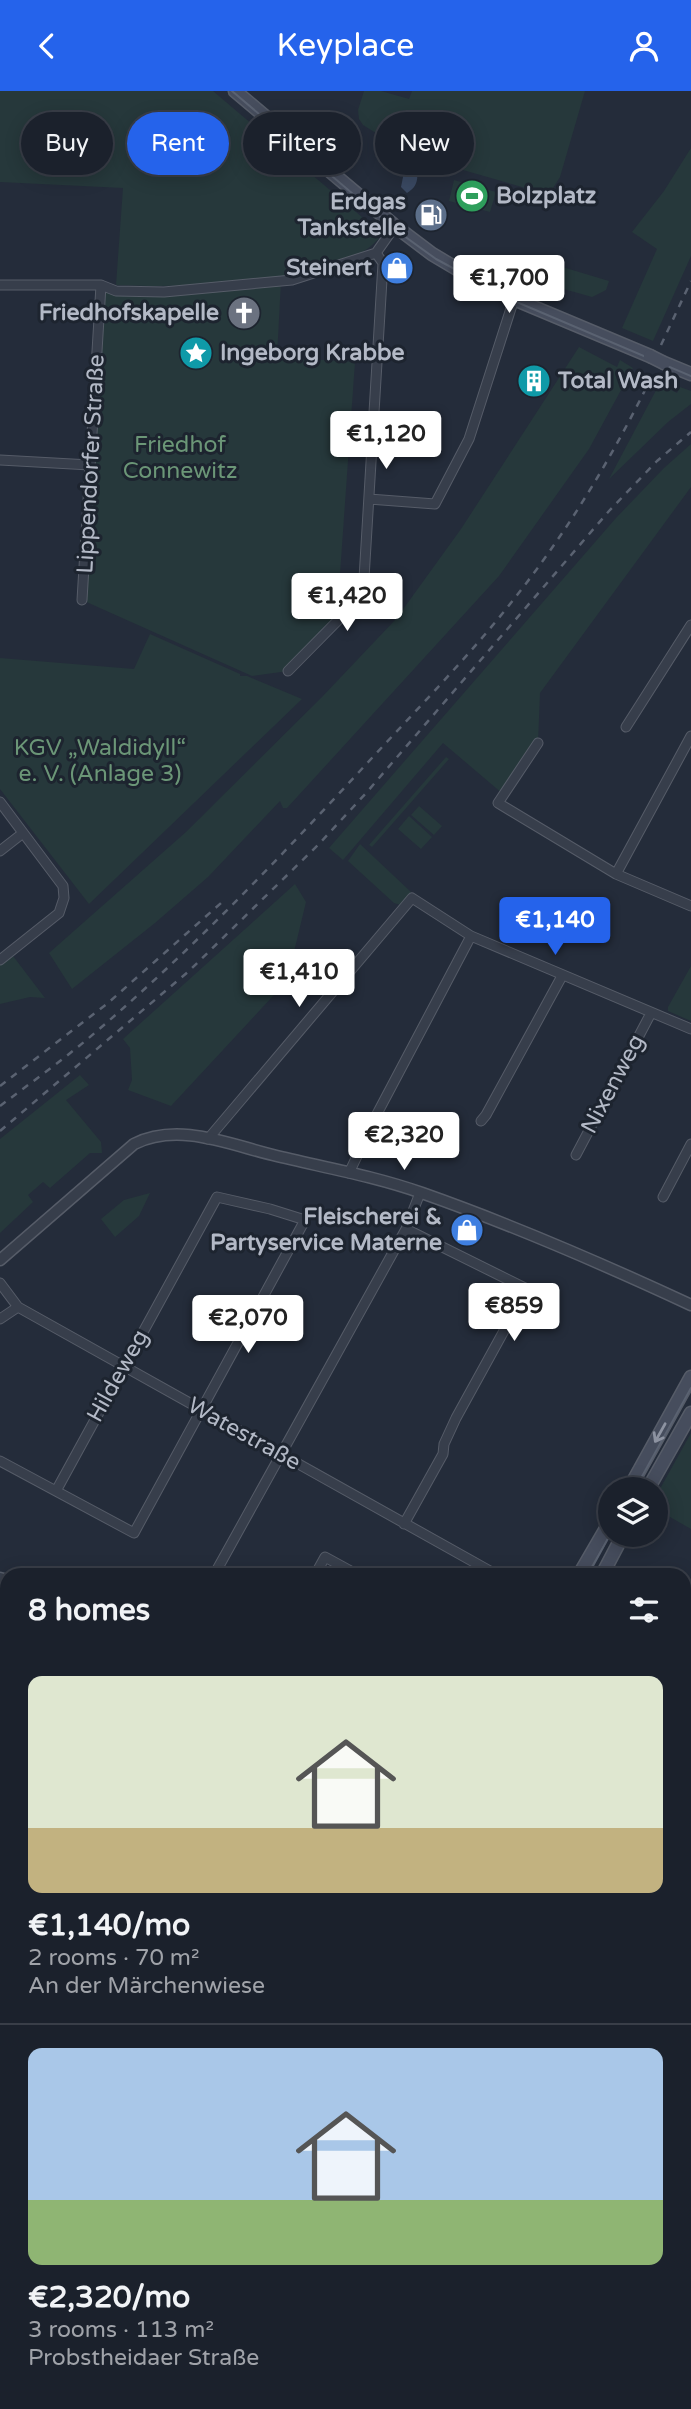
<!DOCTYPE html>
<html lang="en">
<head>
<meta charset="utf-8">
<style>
	:root { --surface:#1b212c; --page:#282e38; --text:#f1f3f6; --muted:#a0a3a9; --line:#393e48; --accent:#2563eb }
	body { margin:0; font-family:"Varela Round",sans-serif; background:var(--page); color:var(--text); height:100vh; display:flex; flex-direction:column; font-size:26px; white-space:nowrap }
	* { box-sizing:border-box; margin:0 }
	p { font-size:23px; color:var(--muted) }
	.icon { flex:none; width:38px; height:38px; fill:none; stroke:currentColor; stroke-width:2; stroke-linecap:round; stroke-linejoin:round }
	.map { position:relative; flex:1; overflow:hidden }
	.panel { position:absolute; left:0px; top:1477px; width:691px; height:842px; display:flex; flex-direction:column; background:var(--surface); border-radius:21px 21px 0 0; box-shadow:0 4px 18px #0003,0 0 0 2px var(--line) }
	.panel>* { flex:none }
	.top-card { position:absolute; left:21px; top:21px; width:649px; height:63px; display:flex; gap:14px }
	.buttons { position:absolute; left:598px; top:1386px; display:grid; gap:14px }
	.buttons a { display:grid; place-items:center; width:70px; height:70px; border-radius:50%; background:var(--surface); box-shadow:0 4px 18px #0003,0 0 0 2px var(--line); font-size:35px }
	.price { position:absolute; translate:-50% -60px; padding:0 16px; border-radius:7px; background:#fff; color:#222; font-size:23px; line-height:46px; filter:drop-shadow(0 2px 4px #0008) }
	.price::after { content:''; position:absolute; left:50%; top:42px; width:21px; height:16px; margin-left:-10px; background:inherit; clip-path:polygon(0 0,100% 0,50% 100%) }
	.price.on { background:var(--accent); color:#fff }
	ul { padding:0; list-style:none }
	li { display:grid; align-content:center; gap:14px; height:371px; padding:0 28px }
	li+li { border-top:2px solid var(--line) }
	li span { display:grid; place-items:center; height:217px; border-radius:14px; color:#555 }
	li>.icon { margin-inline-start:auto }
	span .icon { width:126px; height:126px; fill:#fffc; stroke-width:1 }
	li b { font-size:30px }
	h2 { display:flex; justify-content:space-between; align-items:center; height:84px; padding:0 28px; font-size:30px }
	.tag { padding:0 24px; border-radius:32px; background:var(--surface); box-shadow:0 4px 18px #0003,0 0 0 2px var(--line); font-size:24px; line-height:63px }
	.tag.on { background:var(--accent); color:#fff }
	header { display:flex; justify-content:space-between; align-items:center; height:91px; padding:0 28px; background:var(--accent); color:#fff; font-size:32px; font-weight:600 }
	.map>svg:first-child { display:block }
	.green { fill:#26383b }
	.water { fill:#3a4962 }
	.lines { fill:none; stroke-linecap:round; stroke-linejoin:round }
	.minor-casing { stroke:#565c68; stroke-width:11 }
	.tertiary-casing { stroke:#565c68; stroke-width:13 }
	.secondary-casing { stroke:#565c68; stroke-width:15 }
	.minor { stroke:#373e4b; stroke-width:9 }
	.tertiary { stroke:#373e4b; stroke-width:10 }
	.secondary { stroke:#464d5d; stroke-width:12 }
	.tram { stroke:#5a6271; stroke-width:2 }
	.rail { stroke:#5a6271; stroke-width:2.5; stroke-dasharray:7 7; stroke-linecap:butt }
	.secondary-bridge-casing { stroke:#565c68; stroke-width:15; stroke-linecap:butt }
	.secondary-bridge { stroke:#464d5d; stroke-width:12 }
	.oneway { stroke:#8d93a1 }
	.labels { text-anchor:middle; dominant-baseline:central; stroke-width:6; stroke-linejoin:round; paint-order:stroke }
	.poi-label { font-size:23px; font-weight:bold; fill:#b3b9c6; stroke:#1d242f; text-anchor:end }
	.park-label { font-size:23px; fill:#6b9677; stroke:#1d242f }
	.street-label { font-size:23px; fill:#b3b9c6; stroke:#1d242f }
</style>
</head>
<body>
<header><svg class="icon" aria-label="back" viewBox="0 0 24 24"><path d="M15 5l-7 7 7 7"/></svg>Keyplace<svg class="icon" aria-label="person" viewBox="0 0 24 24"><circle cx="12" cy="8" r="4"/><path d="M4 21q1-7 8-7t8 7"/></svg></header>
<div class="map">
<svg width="691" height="2318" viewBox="0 0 691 2318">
	<rect width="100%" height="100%" fill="#242c3a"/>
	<path class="green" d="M 0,0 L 213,0 L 382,143 C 346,197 176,197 116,194 L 123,97 L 0,91 Z
		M 364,0 L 381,0 L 409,8 L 412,0 L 585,0 L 560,86 L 553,97 L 536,100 L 397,60 L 387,49 L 363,34 L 359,28 L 358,19 Z
		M 691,57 L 691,165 L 653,250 L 622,237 L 657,158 L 632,141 L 664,100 Z
		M 454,89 L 496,101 L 490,121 L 449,110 Z
		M 559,175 L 609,190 L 606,199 L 592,206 L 553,195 Z
		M 281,190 L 277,266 L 355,271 L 340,483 L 364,485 L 363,504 L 288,580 L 252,585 L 82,509 L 101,194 L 116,200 Z
		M 579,256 L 617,276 L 620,269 L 633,277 L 589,358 L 499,485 L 287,717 L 283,717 L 280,710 L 208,786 L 155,832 L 72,898 L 49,862 L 186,741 L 322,606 L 396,528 L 461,438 Z
		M 662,288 L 674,293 L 671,299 L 677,302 L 680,296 L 691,300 L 691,313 L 668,331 L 609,388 Z
		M 691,353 L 691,396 L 540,602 L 538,652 L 503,703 L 443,652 L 343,769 L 329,757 L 616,427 L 664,377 Z
		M 150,543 L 240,583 L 240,585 L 247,585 L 302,608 L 89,813 L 0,698 L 0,567 L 134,578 Z
		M 446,666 L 449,668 L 372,756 L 369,754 Z
		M 419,715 L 442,735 L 434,744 L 411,724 Z
		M 409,725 L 432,746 L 421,758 L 398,738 Z
		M 360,753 L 411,801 L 401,814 L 394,812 L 348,770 Z
		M 295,793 L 306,811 L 287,890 L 171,1015 L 128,999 L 132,989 L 130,957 L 123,948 Z
		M 10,861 L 45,907 L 30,906 L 0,913 L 0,869 Z
		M 691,875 L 691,930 L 668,920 L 668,916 Z
		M 80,984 L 89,994 L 66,1009 L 101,1051 L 102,1062 L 90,1062 L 50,1097 L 43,1091 L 28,1104 L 33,1111 L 0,1142 L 0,1048 Z
		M 150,1102 L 139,1125 L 115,1146 L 101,1128 L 124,1109 Z
		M 691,1342 L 691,1438 L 656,1418 L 656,1405 Z
		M 7,1778 L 7,1815 L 0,1814 L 0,1782 Z
		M 684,1903 L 691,1906 L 691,2318 L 0,2318 L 0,2241 L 7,2241 L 7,2312 L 684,2312 Z
		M 7,1982 L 7,2075 L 0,2072 L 0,1984 Z"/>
	<path class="water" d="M 414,28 L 421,33 L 430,54 L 425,53 L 411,35 Z
		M 410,75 L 416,77 C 419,88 417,96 407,102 L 401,96 L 405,76 Z
		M 684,1922 L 691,1925 L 691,2120 L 684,2120 Z
		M 498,2312 L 583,2312 L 585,2318 L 496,2318 Z"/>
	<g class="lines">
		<defs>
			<path id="minor" d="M 0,194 L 101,194 L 116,200 L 164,201 L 292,189 L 376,162 L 395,135
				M 0,369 L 90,374
				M 369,408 L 435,413 L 469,348 L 514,208
				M 82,509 L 101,194
				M 288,580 L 363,504 L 383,172 L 376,162
				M 626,636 L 691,534
				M 538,652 L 498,712 L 616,783 L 691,815
				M 0,711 L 63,795 L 64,807 L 59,822 L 0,869
				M 0,760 L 23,742
				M 616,783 L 691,645
				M 481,1030 L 486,1024 L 562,885
				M 208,1048 L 412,807 L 471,845 L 691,938
				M 576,1064 L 651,922
				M 349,1082 L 378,1021 L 471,845
				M 663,1106 L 691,1053
				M 0,1192 L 18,1216 L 497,1484
				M 0,1228 L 18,1216
				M 0,1370 L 134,1442 L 305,1129 L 270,1118 L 217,1106 L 56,1400
				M 404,1433 L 443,1363 L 444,1353 L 456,1327 L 527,1198 L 406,1138
				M 214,1484 L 406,1138 L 420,1102
				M 315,1484 L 325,1466 L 358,1484
				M 684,1585 L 691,1589
				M 684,1685 L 691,1672
				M 684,1801 L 691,1805
				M 0,1875 L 7,1874
				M 0,1981 L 7,1978
				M 0,2075 L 7,2078
				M 0,2181 L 7,2182"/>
			<path id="tertiary" d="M 0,1169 L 134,1053 C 178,1031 228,1053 273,1064 C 322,1076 374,1085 422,1102 C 513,1134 603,1173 691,1214
				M 0,1487 L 7,1489"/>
			<path id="secondary" d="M 235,0 L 395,135 L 432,163 L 469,185 L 514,208 L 650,265
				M 664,272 L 691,283
				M 629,1398 L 691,1286
				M 648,1398 L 691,1322
				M 579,1484 L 611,1429
				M 602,1484 L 623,1444"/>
		</defs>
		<use href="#minor" class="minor-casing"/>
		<use href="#tertiary" class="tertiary-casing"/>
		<use href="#secondary" class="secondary-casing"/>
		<use href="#minor" class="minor"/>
		<use href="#tertiary" class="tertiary"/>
		<use href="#secondary" class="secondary"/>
		<path class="tram" d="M 232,0 L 393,137 L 436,168 L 512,209 L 691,285
			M 635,1398 L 691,1297
			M 588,1484 L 611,1442
			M 154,2312 L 157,2318
			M 249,2318 L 251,2312"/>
		<path class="rail" d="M 661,254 L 691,190
			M 0,995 L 108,912 L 221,812
			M 0,1015 C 28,994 57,973 84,951 C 183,868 272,775 359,681 C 414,621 472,563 521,499 C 573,432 616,359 653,283
			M 0,1040 L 189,880 L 319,753 L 367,701 L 609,420 L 657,370 L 691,341"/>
		<defs>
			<path id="secondary-bridge" d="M 650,265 L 664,272"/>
		</defs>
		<use href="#secondary-bridge" class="secondary-bridge-casing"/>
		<use href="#secondary-bridge" class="secondary-bridge"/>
	</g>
	<defs><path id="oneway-shaft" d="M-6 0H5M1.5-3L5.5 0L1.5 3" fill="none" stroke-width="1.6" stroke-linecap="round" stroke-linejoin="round" transform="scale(1.75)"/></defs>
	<use class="oneway" href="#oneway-shaft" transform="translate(660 1342) rotate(119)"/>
	<defs>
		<symbol id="stadium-disc" viewBox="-11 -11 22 22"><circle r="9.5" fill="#2e9e5b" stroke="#1d242f"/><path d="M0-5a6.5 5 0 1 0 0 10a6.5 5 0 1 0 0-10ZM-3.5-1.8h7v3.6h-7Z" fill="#fff"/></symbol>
		<symbol id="fuel-disc" viewBox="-11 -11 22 22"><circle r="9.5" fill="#5c6f8a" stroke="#1d242f"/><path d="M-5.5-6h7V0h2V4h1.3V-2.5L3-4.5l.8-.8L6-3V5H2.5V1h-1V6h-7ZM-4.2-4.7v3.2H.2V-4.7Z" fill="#fff"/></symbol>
		<symbol id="shop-disc" viewBox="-11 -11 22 22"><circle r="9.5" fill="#3f7fe0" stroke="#1d242f"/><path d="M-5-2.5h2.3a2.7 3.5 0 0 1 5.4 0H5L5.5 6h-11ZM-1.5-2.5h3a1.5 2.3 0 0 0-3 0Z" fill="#fff"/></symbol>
		<symbol id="church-disc" viewBox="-11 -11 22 22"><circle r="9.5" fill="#6b7280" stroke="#1d242f"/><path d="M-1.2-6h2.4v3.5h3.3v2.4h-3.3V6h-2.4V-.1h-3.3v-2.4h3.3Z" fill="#fff"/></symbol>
		<symbol id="sight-disc" viewBox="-11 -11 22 22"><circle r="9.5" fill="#0f9aa8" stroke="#1d242f"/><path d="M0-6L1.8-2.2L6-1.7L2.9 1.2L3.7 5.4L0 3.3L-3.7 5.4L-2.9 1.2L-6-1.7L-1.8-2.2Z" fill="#fff"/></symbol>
		<symbol id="building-disc" viewBox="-11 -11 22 22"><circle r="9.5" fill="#0f9aa8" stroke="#1d242f"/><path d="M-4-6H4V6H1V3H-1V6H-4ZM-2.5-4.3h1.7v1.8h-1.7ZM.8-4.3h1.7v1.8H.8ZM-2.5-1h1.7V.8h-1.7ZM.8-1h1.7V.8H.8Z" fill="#fff"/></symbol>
	</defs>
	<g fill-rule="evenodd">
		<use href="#stadium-disc" x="453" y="86" width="38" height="38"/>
		<use href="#fuel-disc" x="412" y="105" width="38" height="38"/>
		<use href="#shop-disc" x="378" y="158" width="38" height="38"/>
		<use href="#church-disc" x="225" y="203" width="38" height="38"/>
		<use href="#sight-disc" x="177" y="243" width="38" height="38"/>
		<use href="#building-disc" x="515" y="271" width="38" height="38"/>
		<use href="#shop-disc" x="448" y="1120" width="38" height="38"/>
	</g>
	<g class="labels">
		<g class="poi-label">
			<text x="496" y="105" text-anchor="start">Bolzplatz</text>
			<text x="406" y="111">Erdgas<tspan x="406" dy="26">Tankstelle</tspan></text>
			<text x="372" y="177">Steinert</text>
			<text x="219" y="222">Friedhofskapelle</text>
			<text x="220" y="262" text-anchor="start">Ingeborg Krabbe</text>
			<text x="558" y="290" text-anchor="start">Total Wash</text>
			<text x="442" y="1126">Fleischerei &amp;<tspan x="442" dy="26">Partyservice Materne</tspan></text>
		</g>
		<g class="park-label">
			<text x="180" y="354">Friedhof<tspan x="180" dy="26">Connewitz</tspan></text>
			<text x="100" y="657">KGV „Waldidyll“<tspan x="100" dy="26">e. V. (Anlage 3)</tspan></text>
		</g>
		<g class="street-label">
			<text transform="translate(91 373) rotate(-87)">Lippendorfer Straße</text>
			<text transform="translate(613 993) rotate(-62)">Nixenweg</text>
			<text transform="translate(118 1285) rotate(-61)">Hildeweg</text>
			<text transform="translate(244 1343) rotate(29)">Watestraße</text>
		</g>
	</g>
</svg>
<div class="buttons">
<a><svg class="icon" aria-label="layers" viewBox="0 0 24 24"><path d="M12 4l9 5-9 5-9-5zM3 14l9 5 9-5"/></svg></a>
</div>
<b class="price" style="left:509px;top:224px">€1,700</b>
<b class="price" style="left:386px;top:380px">€1,120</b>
<b class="price" style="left:347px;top:542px">€1,420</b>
<b class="price on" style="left:555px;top:866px">€1,140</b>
<b class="price" style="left:299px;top:918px">€1,410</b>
<b class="price" style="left:404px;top:1081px">€2,320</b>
<b class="price" style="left:514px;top:1252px">€859</b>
<b class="price" style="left:248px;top:1264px">€2,070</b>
<div class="top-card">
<a class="tag">Buy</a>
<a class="tag on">Rent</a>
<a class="tag">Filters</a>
<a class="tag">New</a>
</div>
<section class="panel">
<h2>8 homes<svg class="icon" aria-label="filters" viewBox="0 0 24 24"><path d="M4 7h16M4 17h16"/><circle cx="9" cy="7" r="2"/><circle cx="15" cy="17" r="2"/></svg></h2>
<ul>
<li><span style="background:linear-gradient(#dfe7d0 70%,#c2b280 0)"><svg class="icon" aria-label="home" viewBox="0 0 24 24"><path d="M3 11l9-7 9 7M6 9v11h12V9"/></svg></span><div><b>€1,140/mo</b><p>2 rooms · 70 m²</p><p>An der Märchenwiese</p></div></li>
<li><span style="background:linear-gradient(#a9c7e8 70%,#8fb573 0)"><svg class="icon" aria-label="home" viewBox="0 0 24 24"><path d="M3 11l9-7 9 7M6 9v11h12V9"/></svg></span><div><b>€2,320/mo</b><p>3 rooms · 113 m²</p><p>Probstheidaer Straße</p></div></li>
</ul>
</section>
</div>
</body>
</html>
